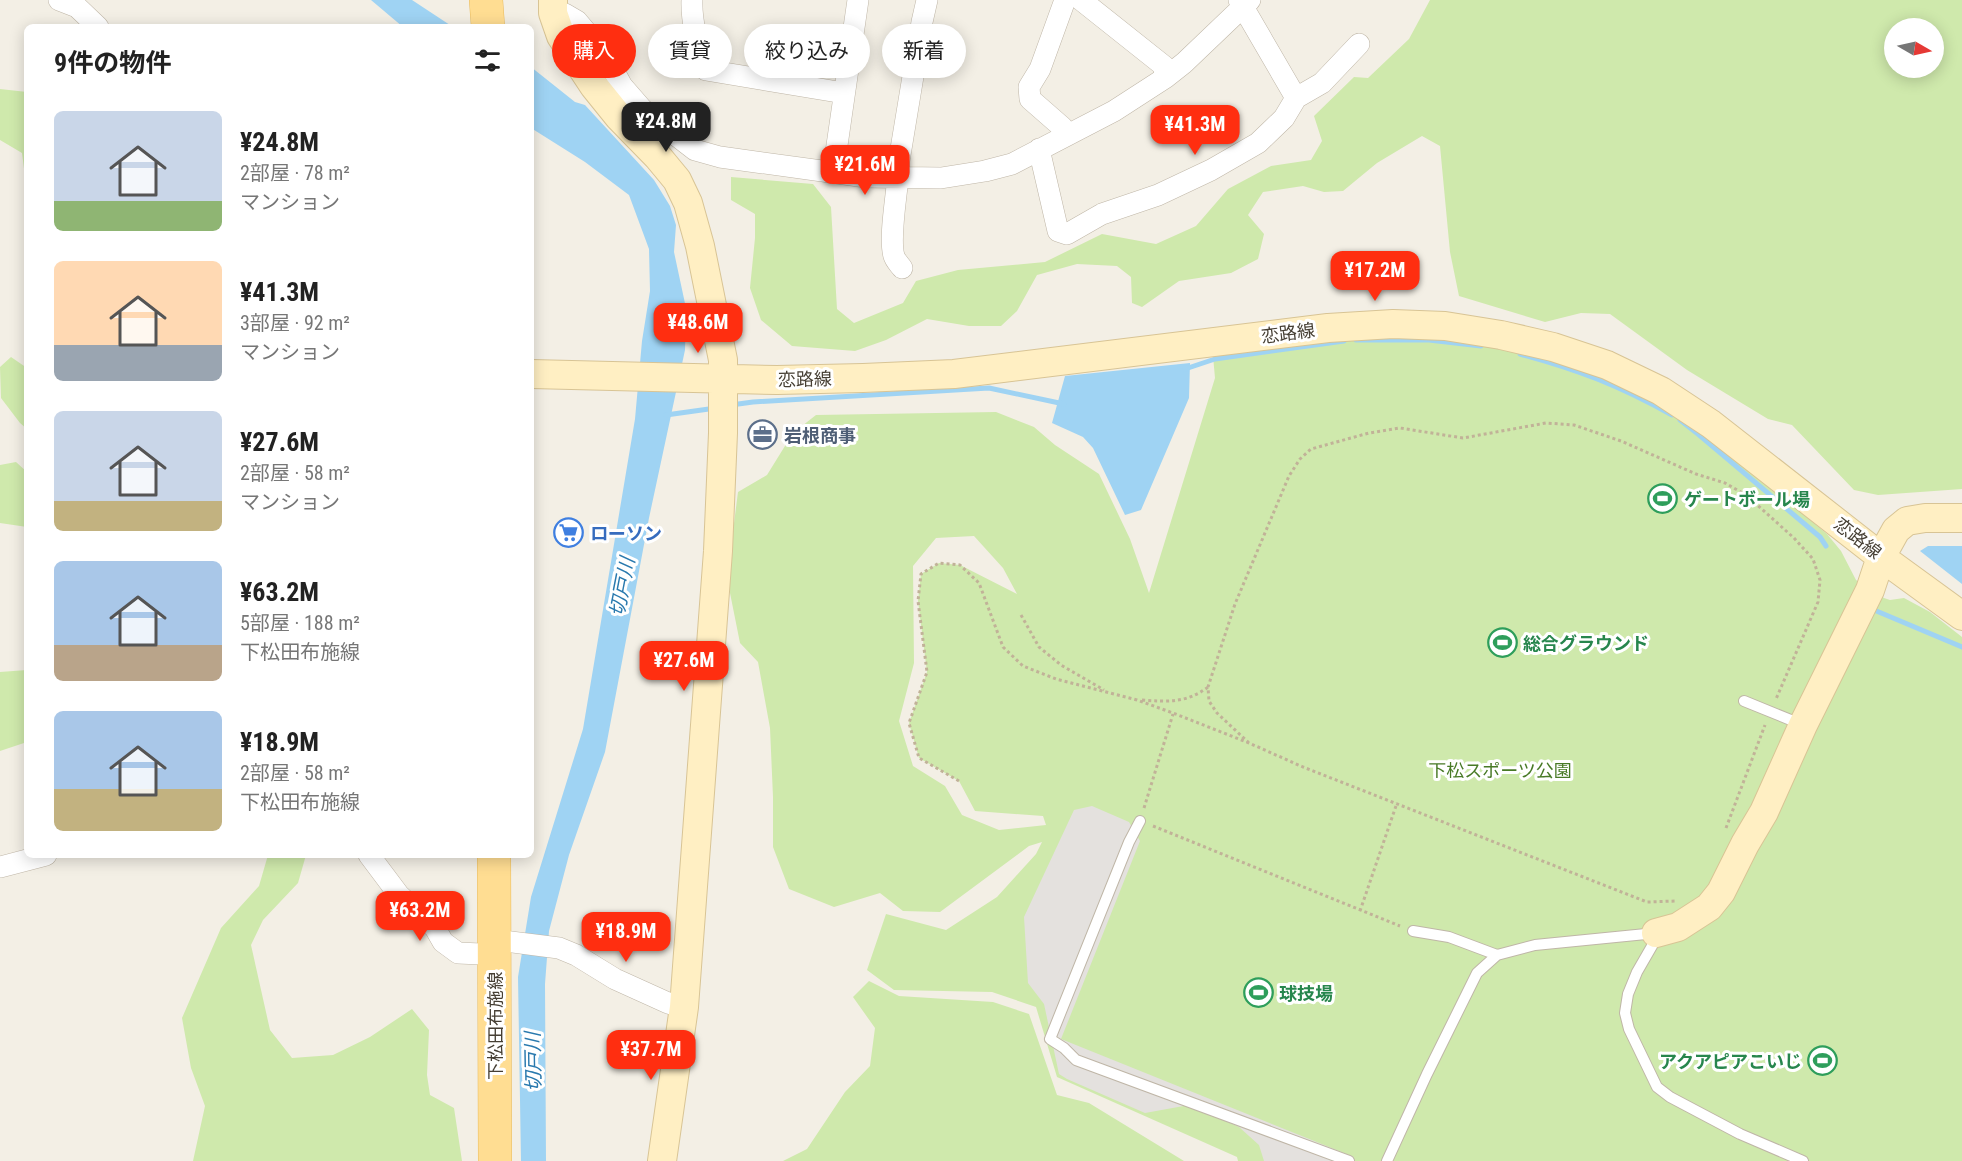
<!DOCTYPE html>
<html lang="ja">
<head>
<meta charset="utf-8">
<style>
	:root { --surface:#fff; --page:#f6f6f6; --text:#222; --muted:#767676; --accent:#ff2e10 }
	body { margin:0; font-family:"Roboto Condensed","Noto Sans JP",sans-serif; background:var(--page); color:var(--text); height:100vh; display:flex; flex-direction:column; font-size:22px; white-space:nowrap }
	* { box-sizing:border-box; margin:0 }
	p { font-size:20px; color:var(--muted) }
	.icon { flex:none; width:33px; height:33px; fill:none; stroke:currentColor; stroke-width:2; stroke-linecap:round; stroke-linejoin:round }
	.map { position:relative; flex:1; overflow:hidden }
	.side { position:absolute; left:24px; top:24px; width:510px; height:834px; display:flex; flex-direction:column; background:var(--surface); border-radius:9px; box-shadow:0 3px 15px #0003 }
	.side>* { flex:none }
	.guide { position:absolute; left:552px; top:24px; width:570px; height:54px; display:flex; gap:12px }
	.needle { width:39px; rotate:99deg }
	.controls { position:absolute; left:1884px; top:18px; display:grid; gap:12px }
	.controls a { display:grid; place-items:center; width:60px; height:60px; border-radius:50%; background:var(--surface); box-shadow:0 3px 15px #0003; font-size:30px }
	.price { position:absolute; translate:-50% -51px; padding:0 14px; border-radius:12px; background:var(--accent); color:#fff; font-size:20px; line-height:39px; filter:drop-shadow(0 2px 3px #0008) }
	.price::after { content:''; position:absolute; left:50%; top:36px; width:18px; height:14px; margin-left:-9px; background:inherit; clip-path:polygon(0 0,100% 0,50% 100%) }
	.price.selected { background:#222; color:#fff }
	ul { padding:0; list-style:none }
	li { display:flex; align-items:center; gap:18px; height:150px; padding:0 30px }
	li span { display:grid; place-items:center; flex:none; width:168px; height:120px; border-radius:9px; color:#555 }
	li>.icon { margin-inline-start:auto }
	span .icon { width:72px; height:72px; fill:#fffc; stroke-width:1 }
	li b { font-size:26px }
	h2 { display:flex; justify-content:space-between; align-items:center; height:72px; padding:0 30px; font-size:26px }
	.pill { padding:0 21px; border-radius:27px; background:var(--surface); box-shadow:0 3px 15px #0003; font-size:21px; line-height:54px }
	.pill.selected { background:var(--accent); color:#fff }
	.map>svg:first-child { display:block }
	.green { fill:#cfe9ac; fill-rule:evenodd }
	.parking { fill:#e4e1de }
	.water { fill:#9fd3f3 }
	.lines { fill:none; stroke-linecap:round; stroke-linejoin:round }
	.stream { stroke:#9fd3f3; stroke-width:5 }
	.lane-casing { stroke:#bfb6a7; stroke-width:12 }
	.street-casing { stroke:#bfb6a7; stroke-width:22 }
	.secondary-casing { stroke:#d8c495; stroke-width:30 }
	.primary-casing { stroke:#e8bb5e; stroke-width:34 }
	.path { stroke:#c1b298; stroke-width:3; stroke-dasharray:3 3; stroke-linecap:butt }
	.lane { stroke:#fff; stroke-width:10 }
	.street { stroke:#fff; stroke-width:21 }
	.secondary { stroke:#ffefc3; stroke-width:28 }
	.primary { stroke:#ffdd92; stroke-width:33 }
	.labels { text-anchor:middle; dominant-baseline:central; stroke-width:6; stroke-linejoin:round; paint-order:stroke }
	.street-label { font-size:18px; fill:#463f34; stroke:#fff }
	.service-label { font-size:18px; font-weight:bold; fill:#4e5e75; stroke:#fff; text-anchor:start }
	.leisure-label { font-size:18px; font-weight:bold; fill:#27864d; stroke:#fff; text-anchor:start }
	.shop-label { font-size:18px; font-weight:bold; fill:#366cbe; stroke:#fff; text-anchor:start }
	.park-label { font-size:18px; fill:#487a26; stroke:#fff }
	.water-label { font-size:20px; font-style:italic; fill:#2979ae; stroke:#fff }
</style>
</head>
<body>
<div class="map">
<svg width="1962" height="1161" viewBox="0 0 1962 1161">
	<rect width="100%" height="100%" fill="#f3efe5"/>
	<path class="green" d="M 1430,0 L 1962,0 L 1962,489 L 1878,495 L 1854,490 L 1792,425 L 1768,419 L 1687,370 L 1610,314 L 1581,313 L 1545,322 L 1459,296 L 1450,252 L 1440,146 L 1422,136 L 1377,163 L 1343,191 L 1324,192 L 1303,186 L 1263,192 L 1248,215 L 1264,234 L 1258,259 L 1231,273 L 1179,281 L 1142,307 L 1132,303 L 1131,277 L 1117,266 L 1077,264 L 1037,275 L 1017,311 L 1001,326 L 969,326 L 927,319 L 886,340 L 855,351 L 792,346 L 761,320 L 750,288 L 755,238 L 755,214 L 731,200 L 731,177 L 813,184 L 831,207 L 837,309 L 854,323 L 903,303 L 916,281 L 958,270 L 1045,262 L 1102,234 L 1156,244 L 1196,226 L 1228,189 L 1271,166 L 1311,160 L 1322,141 L 1314,116 L 1354,77 L 1368,78 L 1409,39 ZM 1894,28 L 1934,28 L 1934,68 L 1894,68 Z
		M 0,89 L 27,92 L 27,192 L 22,153 L 0,140 Z
		M 1424,336 C 1503,347 1587,362 1657,402 C 1719,438 1772,489 1827,534 L 1841,551 L 1856,580 L 1884,598 L 1890,600 L 1904,598 L 1930,612 L 1962,637 L 1962,1161 L 1238,1161 L 1237,1157 L 1057,1077 L 1036,1007 L 992,992 L 894,990 L 867,970 L 886,914 L 946,930 L 997,897 L 1036,854 L 1042,842 L 1029,846 L 940,912 L 903,911 L 880,893 L 834,907 L 789,889 L 773,847 L 773,797 L 770,728 L 758,662 L 740,643 L 727,578 L 738,492 L 767,475 L 793,433 L 816,415 L 996,412 L 1034,427 L 1055,445 L 1099,474 L 1130,539 L 1149,593 L 1215,378 L 1213,356 L 1358,337 ZM 974,536 L 1003,568 L 1017,594 L 960,565 L 939,563 L 921,574 L 918,601 L 927,672 L 909,723 L 919,758 L 959,781 L 975,811 L 1043,816 L 1046,825 L 999,830 L 962,815 L 945,786 L 913,766 L 899,721 L 914,663 L 913,566 L 936,538 Z
		M 11,357 L 27,368 L 27,429 L 20,423 L 1,398 L 0,367 Z
		M 16,462 L 27,472 L 27,527 L 0,523 L 0,465 Z
		M 27,670 L 27,742 L 0,751 L 0,672 Z
		M 268,855 L 306,855 L 298,883 L 263,920 L 251,945 L 270,1030 L 292,1058 L 333,1055 L 370,1037 L 412,1009 L 429,1030 L 427,1075 L 430,1095 L 454,1108 L 462,1161 L 193,1161 L 205,1106 L 191,1068 L 182,1018 L 221,928 L 259,886 Z
		M 869,981 L 899,996 L 993,1002 L 1029,1014 L 1057,1095 L 1089,1103 L 1184,1161 L 783,1161 L 807,1149 L 845,1092 L 870,1066 L 875,1028 L 853,997 Z"/>
	<path class="parking" d="M 1092,806 L 1129,822 L 1140,841 L 1061,1039 L 1354,1157 L 1347,1161 L 1264,1161 L 1259,1145 L 1239,1127 L 1189,1105 L 1145,1113 L 1067,1079 L 1059,1074 L 1044,1004 L 1028,983 L 1024,917 L 1074,810 Z"/>
	<path class="water" d="M 371,0 L 412,0 L 453,27 L 403,27 Z
		M 531,67 L 575,102 L 585,105 L 654,180 L 670,206 L 676,225 L 674,252 L 686,308 L 685,350 L 649,518 L 605,752 L 569,855 L 549,931 L 545,984 L 546,1161 L 521,1161 L 518,977 L 531,897 L 583,729 L 635,419 L 642,341 L 650,291 L 649,249 L 629,195 L 585,162 L 531,128 Z
		M 1190,363 L 1189,398 L 1141,510 L 1125,515 L 1093,448 L 1083,437 L 1052,423 L 1065,376 Z
		M 1928,546 L 1962,546 L 1962,584 L 1920,551 Z"/>
	<g class="lines">
		<path class="stream" d="M 1356,340 L 1429,340 L 1481,346
			M 1520,354 C 1577,369 1620,386 1672,415
			M 1185,369 L 1215,359 L 1344,341
			M 731,405 L 753,402 L 989,388 L 1064,404
			M 666,415 L 716,408
			M 1680,420 L 1698,434 L 1820,537 L 1826,546
			M 1874,610 L 1962,647"/>
		<defs>
			<path id="lane" d="M 1744,701 L 1803,725
				M 1140,821 L 1129,842 L 1050,1039 L 1064,1048 L 1076,1060 L 1349,1161
				M 1413,931 L 1449,937 L 1497,955
				M 1387,1161 L 1427,1074 L 1477,973 L 1497,955 L 1535,945 L 1656,933 L 1652,946 L 1637,972 L 1628,994 L 1625,1013 L 1629,1029 L 1657,1087 L 1670,1097 L 1740,1134 L 1803,1161"/>
			<path id="street" d="M 59,0 L 77,7 L 98,27
				M 692,0 C 691,24 699,47 706,70 L 844,93
				M 1065,0 L 1040,69 L 1029,87 L 1030,99 L 1062,127 L 1066,134
				M 1081,0 L 1164,66 L 1165,78
				M 1239,0 L 1296,98
				M 553,13 L 565,14 L 577,21 L 604,53 L 622,86 L 642,109 L 695,150 L 720,157 L 866,177 L 941,178 L 985,171 L 1012,164 L 1114,111 L 1165,78 L 1184,63 L 1250,0
				M 1039,149 L 1058,231 L 1067,234 L 1102,214 L 1158,195 L 1211,170 L 1258,143 L 1284,118 L 1296,98 L 1322,83 L 1359,44
				M 833,173 L 858,0
				M 902,268 C 900,265 895,260 894,256 C 888,236 899,185 899,161 L 922,22 L 927,0
				M 369,855 L 399,895 L 435,928 L 443,942 L 458,953 L 481,954 L 504,941 L 559,948 L 576,955 L 615,979 L 668,1003 L 684,1007
				M 0,867 L 46,855"/>
			<path id="secondary" d="M 553,0 L 553,13 L 561,36 L 594,86 L 619,117 L 658,157 L 677,180 L 688,203 L 700,246 L 723,360 L 723,433 L 718,551 L 684,1007 L 662,1161
				M 531,374 L 777,380 L 863,378 L 954,374 L 1328,328 L 1393,324 L 1445,326 L 1501,335 L 1553,347 L 1607,365 L 1661,391 L 1711,424 L 1881,557 L 1962,616
				M 1656,933 L 1678,927 L 1709,907 L 1721,892 L 1745,844 L 1764,812 L 1803,725 L 1870,590 L 1881,557 L 1896,530 L 1907,521 L 1925,518 L 1962,518"/>
			<path id="primary" d="M 486,0 L 488,27
				M 494,855 L 495,1161"/>
		</defs>
		<use href="#lane" class="lane-casing"/>
		<use href="#street" class="street-casing"/>
		<use href="#secondary" class="secondary-casing"/>
		<use href="#primary" class="primary-casing"/>
		<path class="path" d="M 1021,615 L 1039,647 L 1061,665 L 1104,690
			M 1142,700 C 1168,702 1187,703 1208,687
			M 1249,743 L 1217,713 L 1209,701 L 1208,687 L 1235,604 L 1289,476 L 1300,459 L 1311,449 L 1369,433 L 1400,428 L 1463,438 L 1546,423 L 1574,425 L 1621,441 L 1696,474 L 1725,483 L 1746,495 L 1794,538 L 1813,559 L 1820,580 L 1818,602 L 1776,699
			M 959,781 L 919,758 L 909,723 L 927,672 L 918,601 L 921,574 L 939,563 L 960,565 L 979,583 L 1003,647 L 1023,666 L 1056,679 L 1137,700 L 1173,713 L 1249,743 L 1303,767 L 1647,902 L 1676,901
			M 1144,808 L 1173,714
			M 1153,826 L 1400,926
			M 1726,828 L 1765,725
			M 1360,911 L 1397,803"/>
		<use href="#lane" class="lane"/>
		<use href="#street" class="street"/>
		<use href="#secondary" class="secondary"/>
		<use href="#primary" class="primary"/>
	</g>
	<defs>
		<symbol id="office-ring" viewBox="-11 -11 22 22"><circle r="9.5" fill="#fff" stroke="#5c6f8a" stroke-width="1.5"/><path d="M-6-3h4V-5.5h4V-3h4V5H-6ZM-1-4.5V-3h2v-1.5ZM-6 0V1H6V0Z" fill="#5c6f8a"/></symbol>
		<symbol id="stadium-ring" viewBox="-11 -11 22 22"><circle r="9.5" fill="#fff" stroke="#2e9e5b" stroke-width="1.5"/><path d="M0-5a6.5 5 0 1 0 0 10a6.5 5 0 1 0 0-10ZM-3.5-1.8h7v3.6h-7Z" fill="#2e9e5b"/></symbol>
		<symbol id="supermarket-ring" viewBox="-11 -11 22 22"><circle r="9.5" fill="#fff" stroke="#3f7fe0" stroke-width="1.5"/><path d="M-6-5.5h2.5l.6 2H6L4.5 2H-2.5L-4.4-4H-6ZM-1.5 3.2a1.3 1.3 0 1 0 .1 0ZM3 3.2a1.3 1.3 0 1 0 .1 0Z" fill="#3f7fe0"/></symbol>
	</defs>
	<g fill-rule="evenodd">
		<use href="#office-ring" x="746" y="418" width="33" height="33"/>
		<use href="#stadium-ring" x="1646" y="482" width="33" height="33"/>
		<use href="#supermarket-ring" x="552" y="516" width="33" height="33"/>
		<use href="#stadium-ring" x="1486" y="626" width="33" height="33"/>
		<use href="#stadium-ring" x="1242" y="976" width="33" height="33"/>
		<use href="#stadium-ring" x="1806" y="1044" width="33" height="33"/>
	</g>
	<g class="labels">
		<g class="street-label">
			<text transform="translate(1288 333) rotate(-7)">恋路線</text>
			<text transform="translate(805 379) rotate(-1)">恋路線</text>
			<text transform="translate(1858 538) rotate(38)">恋路線</text>
			<text transform="translate(495 1026) rotate(-90)">下松田布施線</text>
		</g>
		<g class="service-label">
			<text x="784" y="435">岩根商事</text>
		</g>
		<g class="leisure-label">
			<text x="1684" y="499">ゲートボール場</text>
			<text x="1523" y="643">総合グラウンド</text>
			<text x="1279" y="993">球技場</text>
			<text x="1802" y="1061" text-anchor="end">アクアピアこいじ</text>
		</g>
		<g class="shop-label">
			<text x="590" y="533">ローソン</text>
		</g>
		<g class="park-label">
			<text x="1500" y="770">下松スポーツ公園</text>
		</g>
		<g class="water-label">
			<text transform="translate(622 587) rotate(-79)">切戸川</text>
			<text transform="translate(533 1062) rotate(-91)">切戸川</text>
		</g>
	</g>
</svg>
<div class="controls">
<a><svg class="needle" viewBox="-14 -14 28 28"><path d="M0-13l5 13h-10z" fill="#e53935"/><path d="M0 13l5-13h-10z" fill="#767676"/></svg></a>
</div>
<b class="price selected" style="left:666px;top:153px">¥24.8M</b>
<b class="price" style="left:1195px;top:156px">¥41.3M</b>
<b class="price" style="left:865px;top:196px">¥21.6M</b>
<b class="price" style="left:1375px;top:302px">¥17.2M</b>
<b class="price" style="left:698px;top:354px">¥48.6M</b>
<b class="price" style="left:684px;top:692px">¥27.6M</b>
<b class="price" style="left:420px;top:942px">¥63.2M</b>
<b class="price" style="left:626px;top:963px">¥18.9M</b>
<b class="price" style="left:651px;top:1081px">¥37.7M</b>
<div class="guide">
<a class="pill selected">購入</a>
<a class="pill">賃貸</a>
<a class="pill">絞り込み</a>
<a class="pill">新着</a>
</div>
<section class="side">
<h2>9件の物件<svg class="icon" aria-label="filters" viewBox="0 0 24 24"><path d="M4 7h16M4 17h16"/><circle cx="9" cy="7" r="2"/><circle cx="15" cy="17" r="2"/></svg></h2>
<ul>
<li><span style="background:linear-gradient(#c9d6e8 75%,#8fb573 0)"><svg class="icon" aria-label="home" viewBox="0 0 24 24"><path d="M3 11l9-7 9 7M6 9v11h12V9"/></svg></span><div><b>¥24.8M</b><p>2部屋 · 78 m²</p><p>マンション</p></div></li>
<li><span style="background:linear-gradient(#ffd9b3 70%,#9aa5b1 0)"><svg class="icon" aria-label="home" viewBox="0 0 24 24"><path d="M3 11l9-7 9 7M6 9v11h12V9"/></svg></span><div><b>¥41.3M</b><p>3部屋 · 92 m²</p><p>マンション</p></div></li>
<li><span style="background:linear-gradient(#c9d6e8 75%,#c2b280 0)"><svg class="icon" aria-label="home" viewBox="0 0 24 24"><path d="M3 11l9-7 9 7M6 9v11h12V9"/></svg></span><div><b>¥27.6M</b><p>2部屋 · 58 m²</p><p>マンション</p></div></li>
<li><span style="background:linear-gradient(#a9c7e8 70%,#b9a48a 0)"><svg class="icon" aria-label="home" viewBox="0 0 24 24"><path d="M3 11l9-7 9 7M6 9v11h12V9"/></svg></span><div><b>¥63.2M</b><p>5部屋 · 188 m²</p><p>下松田布施線</p></div></li>
<li><span style="background:linear-gradient(#a9c7e8 65%,#c2b280 0)"><svg class="icon" aria-label="home" viewBox="0 0 24 24"><path d="M3 11l9-7 9 7M6 9v11h12V9"/></svg></span><div><b>¥18.9M</b><p>2部屋 · 58 m²</p><p>下松田布施線</p></div></li>
</ul>
</section>
</div>
</body>
</html>
